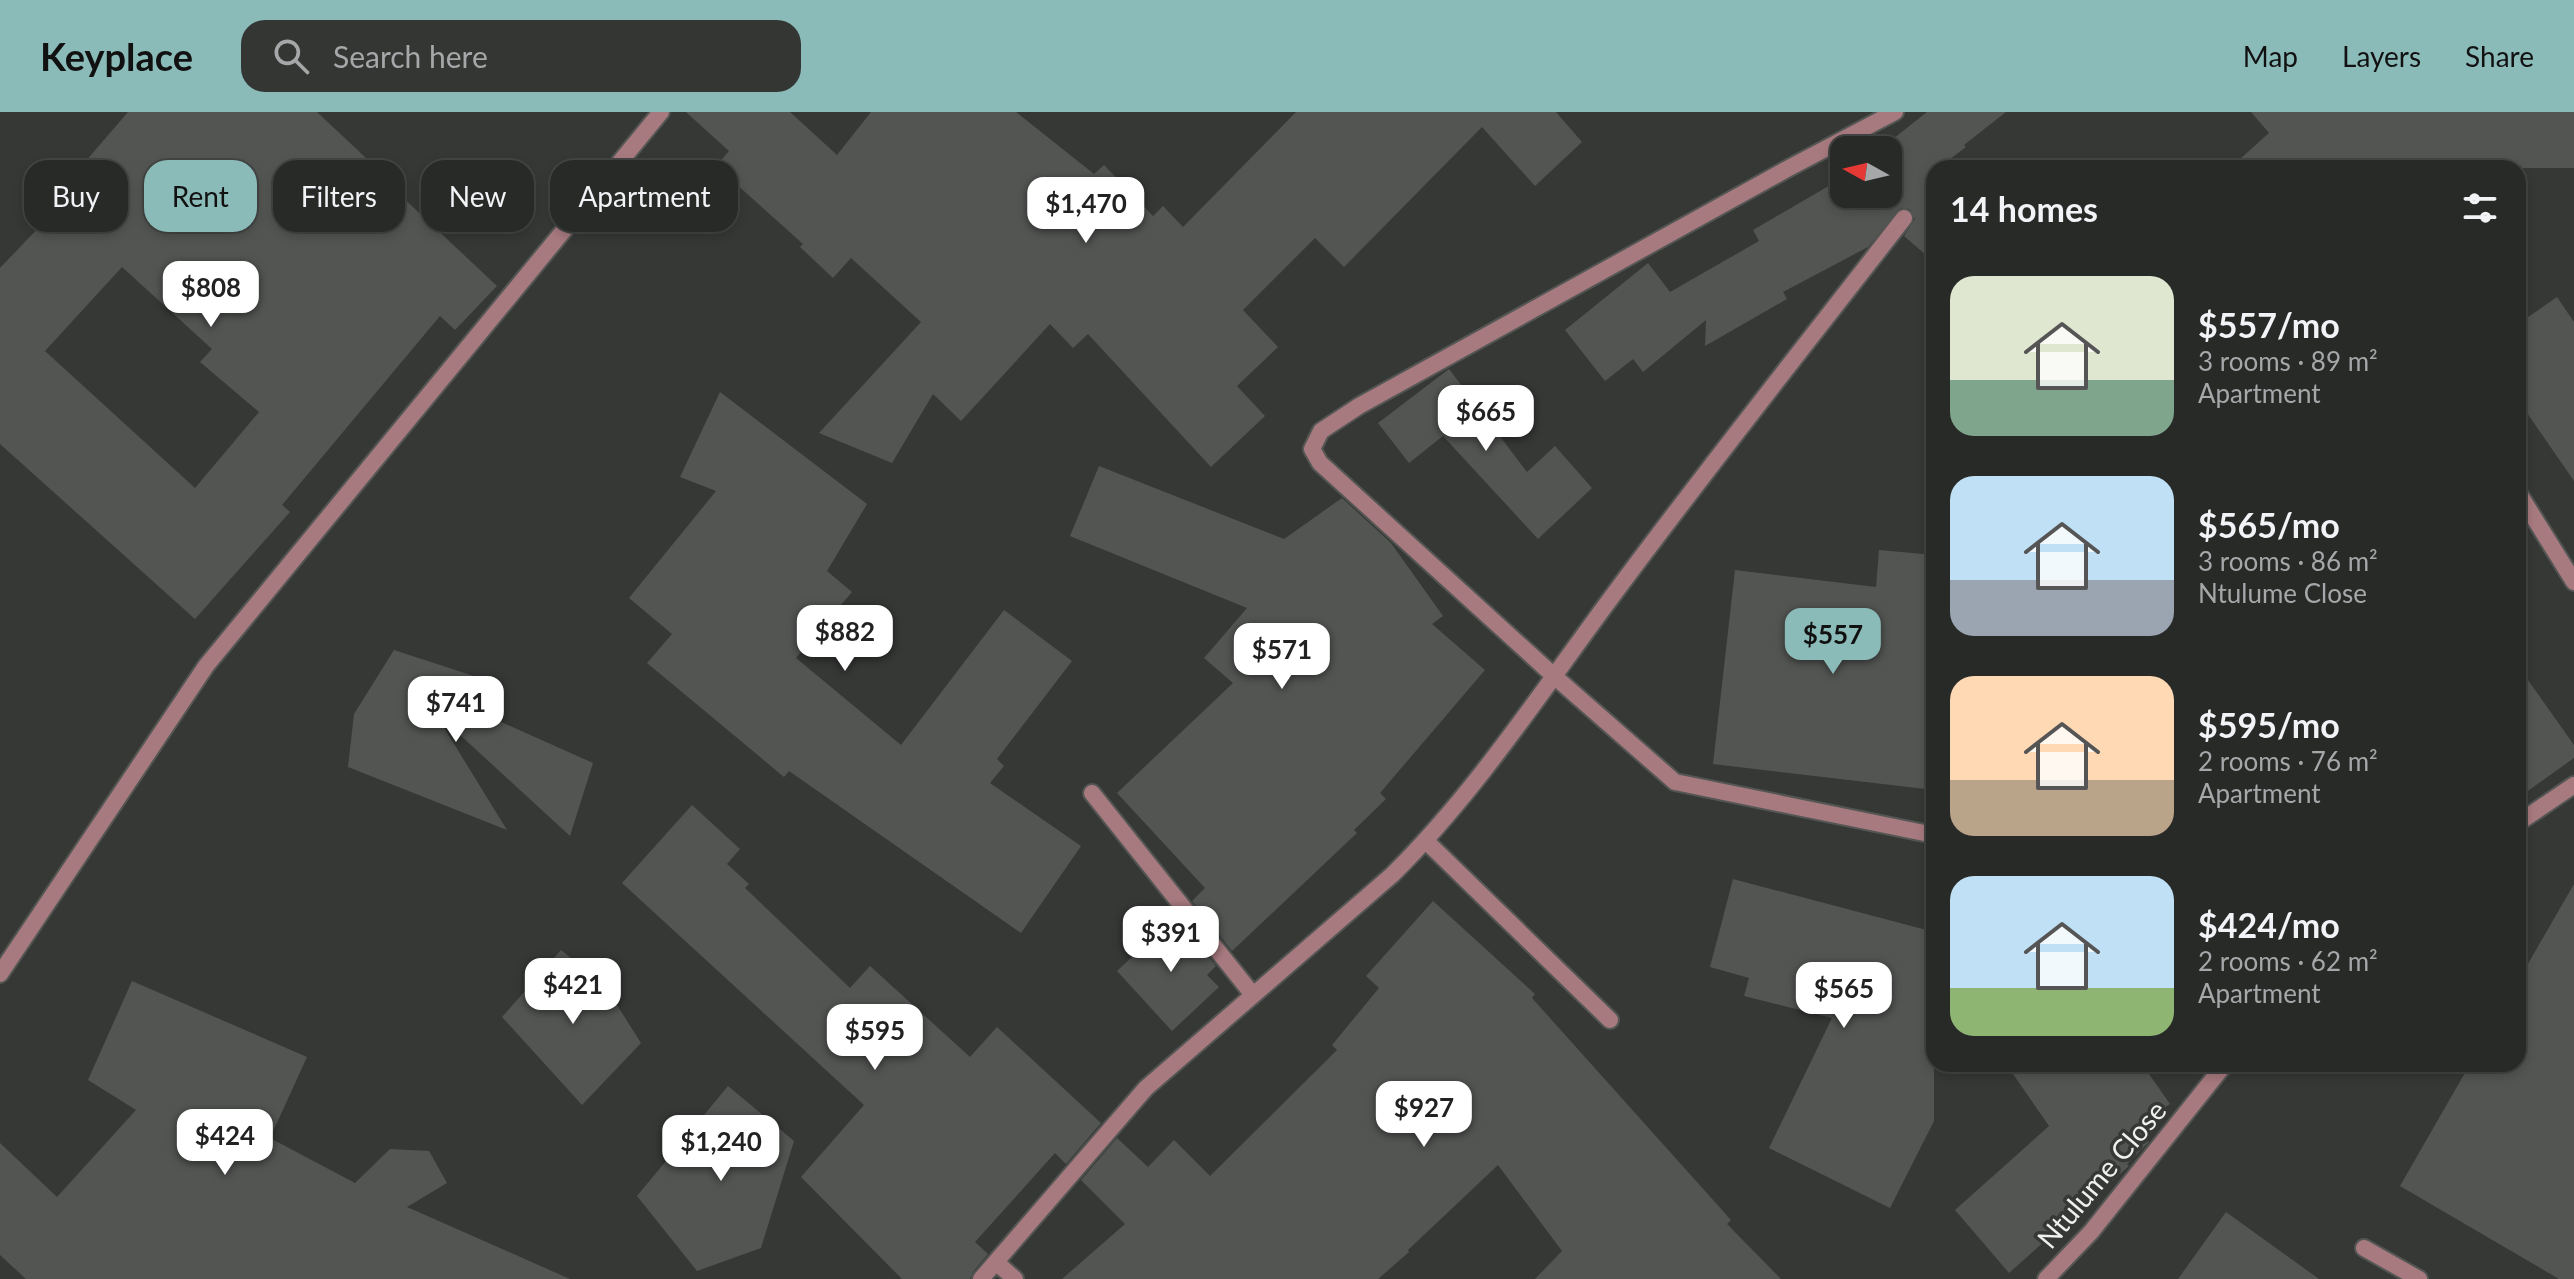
<!DOCTYPE html>
<html lang="en">
<head>
<meta charset="utf-8">
<style>
	:root { --surface:#282a28; --page:#343634; --text:#f1f3f6; --muted:#a5a7a8; --line:#444645; --accent:#8bbbb9 }
	body { margin:0; font-family:Lato,sans-serif; background:var(--page); color:var(--text); height:100vh; display:flex; flex-direction:column; font-size:30px; white-space:nowrap }
	* { box-sizing:border-box; margin:0 }
	p { font-size:26px; color:var(--muted) }
	.icon { flex:none; width:44px; height:44px; fill:none; stroke:currentColor; stroke-width:2; stroke-linecap:round; stroke-linejoin:round }
	.map { position:relative; flex:1; overflow:hidden }
	.drawer { position:absolute; left:1926px; top:48px; width:600px; height:912px; display:flex; flex-direction:column; background:var(--surface); border-radius:24px; box-shadow:0 4px 12px #0003,0 0 0 2px var(--line) }
	.drawer>* { flex:none }
	.banner { position:absolute; left:24px; top:48px; width:760px; height:72px; display:flex; gap:16px }
	.needle { width:52px; rotate:278deg }
	.tools { position:absolute; left:1830px; top:24px; display:grid; gap:16px }
	.tools a { display:grid; place-items:center; width:72px; height:72px; border-radius:16px; background:var(--surface); box-shadow:0 4px 12px #0003,0 0 0 2px var(--line); font-size:40px }
	.price { position:absolute; translate:-50% -68px; padding:0 18px; border-radius:16px; background:#fff; color:#222; font-size:26px; line-height:52px; filter:drop-shadow(0 2px 4px #0008) }
	.price::after { content:''; position:absolute; left:50%; top:48px; width:24px; height:18px; margin-left:-12px; background:inherit; clip-path:polygon(0 0,100% 0,50% 100%) }
	.price.on { background:var(--accent); color:#111 }
	ul { padding:0; list-style:none }
	li { display:flex; align-items:center; gap:24px; height:200px; padding:0 24px }
	li span { display:grid; place-items:center; flex:none; width:224px; height:160px; border-radius:24px; color:#555 }
	li>.icon { margin-inline-start:auto }
	span .icon { width:96px; height:96px; fill:#fffc; stroke-width:1 }
	li b { font-size:34px }
	h2 { display:flex; justify-content:space-between; align-items:center; height:96px; padding:0 24px; font-size:34px }
	.pill { padding:0 28px; border-radius:24px; background:var(--surface); box-shadow:0 4px 12px #0003,0 0 0 2px var(--line); font-size:28px; line-height:72px }
	.pill.on { background:var(--accent); color:#111 }
	header { display:flex; align-items:center; gap:48px; box-sizing:border-box; height:112px; padding:0 40px; background:var(--accent); color:#111 }
	header strong { font-size:38px }
	nav { display:flex; gap:44px; margin-inline-start:auto; font-size:28px }
	.search { width:560px; height:72px; background:var(--page); display:flex; align-items:center; gap:20px; box-sizing:border-box; padding:0 28px; border-radius:24px; color:var(--muted); font-size:30px }
	.map>svg:first-child { display:block }
	.building { fill:#535553; fill-rule:evenodd }
	.lines { fill:none; stroke-linecap:round; stroke-linejoin:round }
	.lane-casing { stroke:#545654; stroke-width:20 }
	.street-casing { stroke:#545654; stroke-width:20 }
	.lane { stroke:#a77a7f; stroke-width:16 }
	.street { stroke:#a77a7f; stroke-width:16 }
	.labels { text-anchor:middle; dominant-baseline:central; stroke-width:7; stroke-linejoin:round; paint-order:stroke }
	.street-label { font-size:28px; fill:#f0f1ef; stroke:#363836 }
</style>
</head>
<body>
<header>
<strong>Keyplace</strong>
<div class="search"><svg class="icon" aria-label="search" viewBox="0 0 24 24"><circle cx="10" cy="10" r="6"/><path d="M15 15l6 6"/></svg>Search here</div>
<nav><a>Map</a><a>Layers</a><a>Share</a></nav>
</header>
<div class="map">
<svg width="2574" height="1167" viewBox="0 0 2574 1167">
	<rect width="100%" height="100%" fill="#363836"/>
	<path class="building" d="M 128,0 L 317,0 L 366,46 L 364,49 L 497,174 L 455,218 L 440,204 L 282,393 L 290,400 L 195,507 L 0,332 L 0,156 L 42,112 L 36,107 ZM 122,155 L 212,237 L 200,250 L 259,300 L 195,376 L 45,239 Z
		M 686,0 L 790,0 L 837,43 L 871,0 L 1016,0 L 1094,62 L 1104,53 L 1153,104 L 1163,94 L 1183,115 L 1296,0 L 1556,0 L 1582,30 L 1535,74 L 1482,15 L 1344,155 L 1315,126 L 1243,198 L 1278,235 L 1237,274 L 1265,304 L 1211,355 L 1088,222 L 1073,236 L 1050,212 L 961,309 L 933,282 L 892,351 L 819,321 L 921,210 L 851,146 L 833,166 L 800,135 L 803,132 L 716,54 L 729,39 Z
		M 1927,0 L 2006,0 L 1964,33 L 1966,35 L 1938,56 L 1934,56 L 1934,150 L 1904,124 L 1915,107 L 1910,97 L 1901,96 L 1868,135 L 1783,180 L 1787,187 L 1705,234 L 1706,208 L 1643,260 L 1633,247 L 1605,269 L 1565,218 L 1648,151 L 1670,180 L 1759,129 L 1753,118 L 1844,65 L 1844,82 L 1888,82 L 1888,38 L 1879,38 Z
		M 2251,0 L 2574,0 L 2574,56 L 2230,56 L 2269,21 Z
		M 2557,185 L 2574,210 L 2574,369 L 2518,288 L 2518,212 Z
		M 1449,257 L 1527,360 L 1555,334 L 1592,376 L 1538,427 L 1443,324 L 1409,351 L 1378,311 Z
		M 720,280 L 867,392 L 827,459 L 852,480 L 796,546 L 901,633 L 1004,498 L 1072,549 L 997,647 L 1004,654 L 990,671 L 1081,734 L 1021,821 L 789,659 L 784,665 L 647,551 L 672,522 L 629,486 L 716,379 L 680,365 Z
		M 1099,354 L 1284,427 L 1342,386 L 1391,431 L 1443,504 L 1432,512 L 1485,558 L 1380,681 L 1386,687 L 1354,718 L 1357,721 L 1232,839 L 1192,789 L 1205,776 L 1117,681 L 1233,571 L 1204,546 L 1247,496 L 1070,424 Z
		M 1879,438 L 1934,443 L 1934,678 L 1713,652 L 1735,458 L 1876,475 Z
		M 394,538 L 486,568 L 472,597 L 593,651 L 570,724 L 447,611 L 443,614 L 507,718 L 348,655 L 354,602 Z
		M 2518,554 L 2574,633 L 2574,646 L 2518,686 Z
		M 692,693 L 740,737 L 727,752 L 749,772 L 745,776 L 850,876 L 870,854 L 970,945 L 997,915 L 1101,1011 L 1066,1052 L 1055,1041 L 975,1130 L 988,1142 L 973,1160 L 970,1167 L 902,1167 L 801,1065 L 864,993 L 622,771 Z
		M 1733,767 L 1934,820 L 1934,1009 L 1890,1096 L 1769,1036 L 1832,906 L 1744,884 L 1749,866 L 1710,855 Z
		M 2574,772 L 2574,1167 L 2559,1167 L 2400,1074 L 2470,952 L 2518,952 L 2518,869 Z
		M 1433,789 L 1535,882 L 1532,886 L 1731,1108 L 1727,1112 L 1781,1167 L 1535,1167 L 1562,1139 L 1498,1053 L 1408,1138 L 1409,1140 L 1378,1167 L 1062,1167 L 1125,1112 L 1081,1068 L 1117,1026 L 1148,1055 L 1174,1028 L 1210,1064 L 1337,938 L 1332,933 L 1379,876 L 1366,864 Z
		M 1176,804 L 1216,854 L 1207,863 L 1219,875 L 1172,919 L 1117,859 Z
		M 561,838 L 605,874 L 641,931 L 582,993 L 502,905 Z
		M 132,869 L 307,945 L 270,1026 L 355,1071 L 390,1037 L 429,1039 L 447,1071 L 407,1095 L 570,1167 L 26,1167 L 0,1143 L 0,1031 L 57,1085 L 136,998 L 88,968 Z
		M 2006,952 L 2142,952 L 2170,992 L 2135,1015 L 2149,1030 L 2127,1052 L 2129,1054 L 2009,1161 L 1955,1098 L 2049,1014 Z
		M 728,974 L 794,1029 L 761,1136 L 697,1159 L 637,1084 Z
		M 2226,1100 L 2319,1167 L 2178,1167 Z"/>
	<g class="lines">
		<defs>
			<path id="lane" d="M 1554,564 L 1675,670 L 1934,723"/>
			<path id="street" d="M 2518,380 L 2574,470
				M 1554,564 L 1320,351 L 1312,337 L 1321,319 L 1359,294 L 1787,57 L 1895,0
				M 1092,681 L 1253,883
				M 2518,711 L 2574,673
				M 1426,729 L 1610,908
				M 0,862 L 206,554 L 661,0
				M 2364,1136 L 2419,1167
				M 997,1151 L 1015,1167
				M 981,1167 L 1146,976 L 1392,763 C 1477,679 1543,577 1614,482 C 1708,355 1807,231 1904,106
				M 2046,1167 L 2091,1120 L 2225,952"/>
		</defs>
		<use href="#lane" class="lane-casing"/>
		<use href="#street" class="street-casing"/>
		<use href="#lane" class="lane"/>
		<use href="#street" class="street"/>
	</g>
	<g class="labels">
		<g class="street-label">
			<text transform="translate(2101 1062) rotate(-50)">Ntulume Close</text>
		</g>
	</g>
</svg>
<div class="tools">
<a><svg class="needle" viewBox="-14 -14 28 28"><path d="M0-13l5 13h-10z" fill="#e53935"/><path d="M0 13l5-13h-10z" fill="#a5a7a8"/></svg></a>
</div>
<b class="price" style="left:1086px;top:133px">$1,470</b>
<b class="price" style="left:211px;top:217px">$808</b>
<b class="price" style="left:1486px;top:341px">$665</b>
<b class="price" style="left:845px;top:561px">$882</b>
<b class="price on" style="left:1833px;top:564px">$557</b>
<b class="price" style="left:1282px;top:579px">$571</b>
<b class="price" style="left:456px;top:632px">$741</b>
<b class="price" style="left:1171px;top:862px">$391</b>
<b class="price" style="left:573px;top:914px">$421</b>
<b class="price" style="left:1844px;top:918px">$565</b>
<b class="price" style="left:875px;top:960px">$595</b>
<b class="price" style="left:1424px;top:1037px">$927</b>
<b class="price" style="left:225px;top:1065px">$424</b>
<b class="price" style="left:721px;top:1071px">$1,240</b>
<div class="banner">
<a class="pill">Buy</a>
<a class="pill on">Rent</a>
<a class="pill">Filters</a>
<a class="pill">New</a>
<a class="pill">Apartment</a>
</div>
<section class="drawer">
<h2>14 homes<svg class="icon" aria-label="filters" viewBox="0 0 24 24"><path d="M4 7h16M4 17h16"/><circle cx="9" cy="7" r="2"/><circle cx="15" cy="17" r="2"/></svg></h2>
<ul>
<li><span style="background:linear-gradient(#dfe7d0 65%,#7fa58c 0)"><svg class="icon" aria-label="home" viewBox="0 0 24 24"><path d="M3 11l9-7 9 7M6 9v11h12V9"/></svg></span><div><b>$557/mo</b><p>3 rooms · 89 m²</p><p>Apartment</p></div></li>
<li><span style="background:linear-gradient(#bfe0f5 65%,#9aa5b1 0)"><svg class="icon" aria-label="home" viewBox="0 0 24 24"><path d="M3 11l9-7 9 7M6 9v11h12V9"/></svg></span><div><b>$565/mo</b><p>3 rooms · 86 m²</p><p>Ntulume Close</p></div></li>
<li><span style="background:linear-gradient(#ffd9b3 65%,#b9a48a 0)"><svg class="icon" aria-label="home" viewBox="0 0 24 24"><path d="M3 11l9-7 9 7M6 9v11h12V9"/></svg></span><div><b>$595/mo</b><p>2 rooms · 76 m²</p><p>Apartment</p></div></li>
<li><span style="background:linear-gradient(#bfe0f5 70%,#8fb573 0)"><svg class="icon" aria-label="home" viewBox="0 0 24 24"><path d="M3 11l9-7 9 7M6 9v11h12V9"/></svg></span><div><b>$424/mo</b><p>2 rooms · 62 m²</p><p>Apartment</p></div></li>
</ul>
</section>
</div>
</body>
</html>
